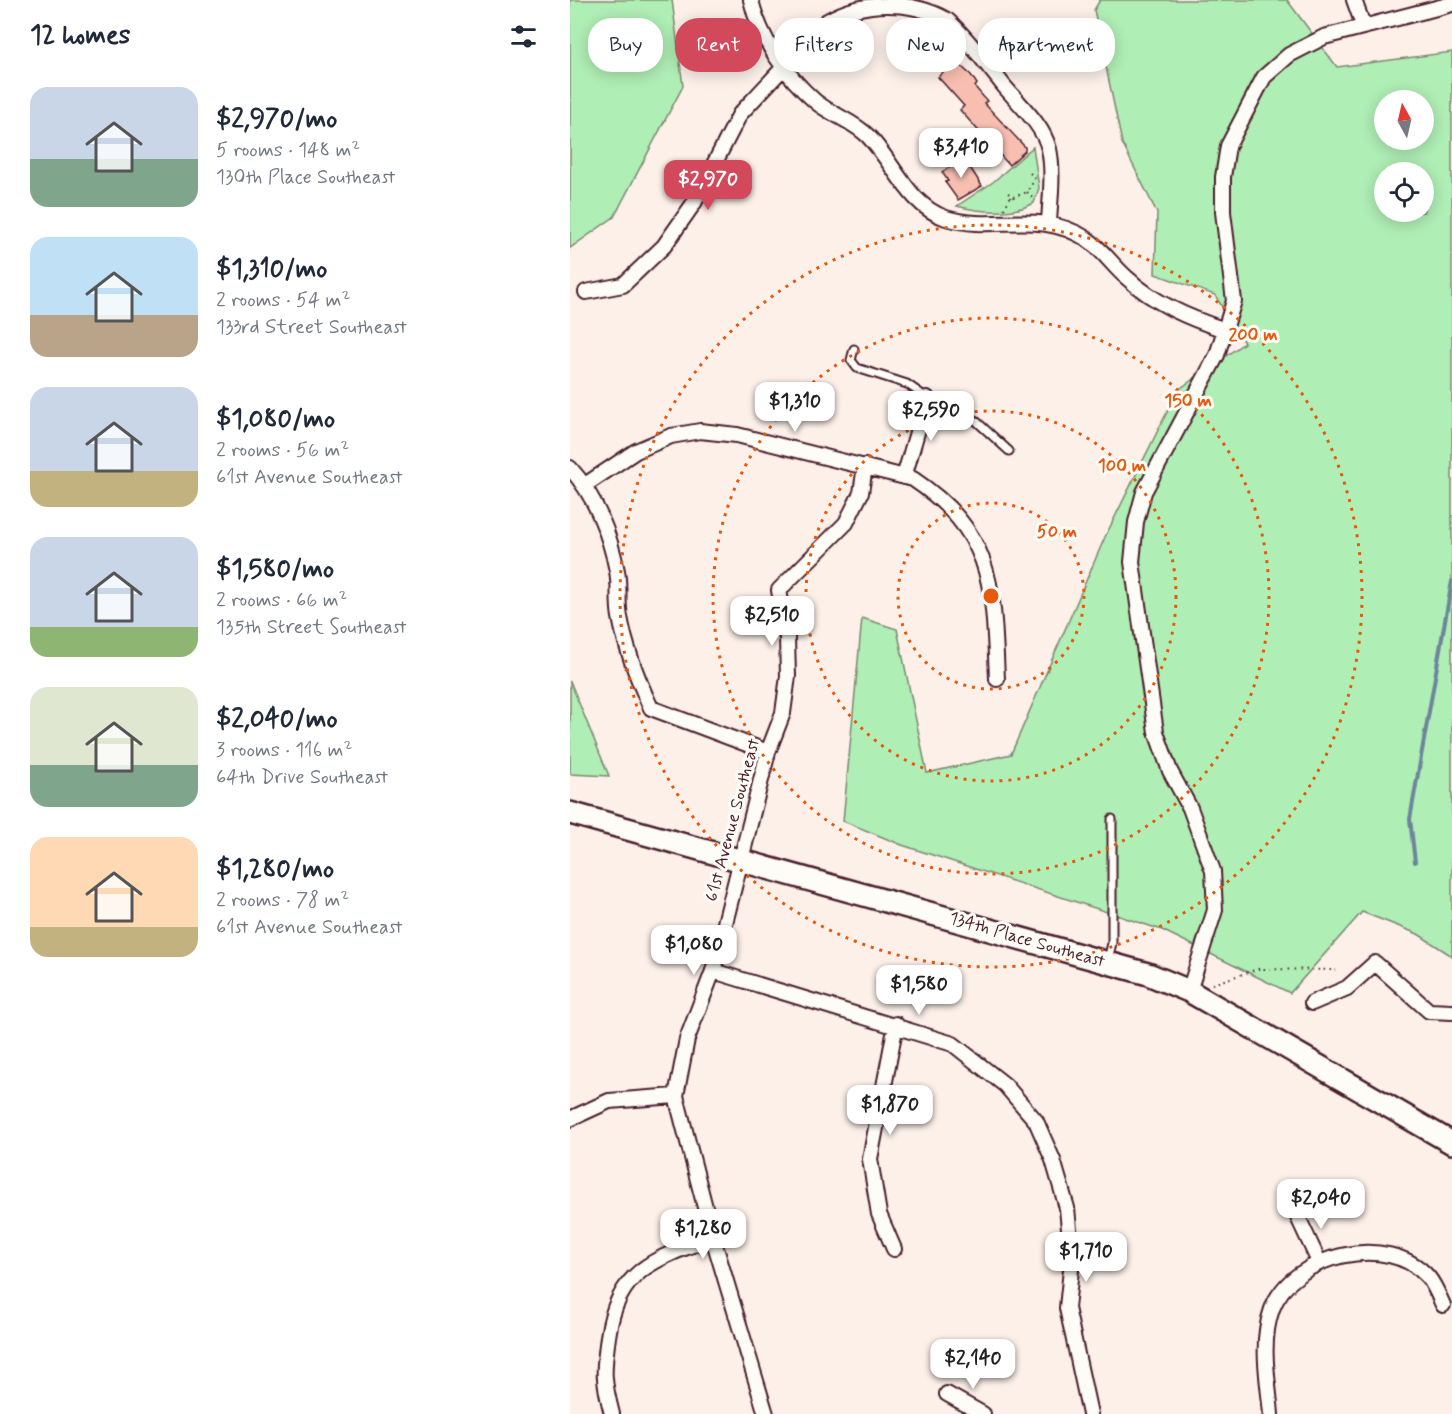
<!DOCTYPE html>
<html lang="en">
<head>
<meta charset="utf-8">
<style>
	:root { --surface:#fff; --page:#f6f6f7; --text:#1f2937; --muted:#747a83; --accent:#d1495b }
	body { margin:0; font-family:Mynerve,sans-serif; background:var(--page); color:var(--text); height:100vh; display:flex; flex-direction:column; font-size:22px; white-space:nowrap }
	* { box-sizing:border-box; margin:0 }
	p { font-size:20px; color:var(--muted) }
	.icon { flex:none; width:33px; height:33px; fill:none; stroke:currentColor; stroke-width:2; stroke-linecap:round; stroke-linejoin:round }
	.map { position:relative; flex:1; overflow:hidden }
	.details { display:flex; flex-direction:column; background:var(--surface); width:570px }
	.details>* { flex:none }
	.hud { position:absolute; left:18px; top:18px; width:570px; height:54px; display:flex; gap:12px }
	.needle { width:39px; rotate:352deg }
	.tools { position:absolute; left:804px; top:90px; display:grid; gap:12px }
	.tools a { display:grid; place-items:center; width:60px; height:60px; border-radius:50%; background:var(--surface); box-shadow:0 3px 15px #0003; font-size:30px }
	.price { position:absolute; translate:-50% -51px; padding:0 14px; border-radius:12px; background:#fff; color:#222; font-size:20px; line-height:39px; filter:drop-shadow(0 2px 3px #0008) }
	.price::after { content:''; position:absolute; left:50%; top:36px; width:18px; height:14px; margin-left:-9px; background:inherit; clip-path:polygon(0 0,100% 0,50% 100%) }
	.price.on { background:var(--accent); color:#fff }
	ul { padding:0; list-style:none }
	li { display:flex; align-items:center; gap:18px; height:150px; padding:0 30px }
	li span { display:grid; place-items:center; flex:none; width:168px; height:120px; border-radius:18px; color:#555 }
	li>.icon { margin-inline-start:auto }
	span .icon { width:72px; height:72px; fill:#fffc; stroke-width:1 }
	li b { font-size:26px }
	h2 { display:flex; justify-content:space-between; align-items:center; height:72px; padding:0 30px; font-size:26px }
	.pill { padding:0 21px; border-radius:24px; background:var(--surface); box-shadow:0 3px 15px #0003; font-size:21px; line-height:54px }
	.pill.on { background:var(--accent); color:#fff }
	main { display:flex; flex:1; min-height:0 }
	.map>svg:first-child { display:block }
	.green { fill:#afeeb4; stroke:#7c8670; stroke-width:1.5; fill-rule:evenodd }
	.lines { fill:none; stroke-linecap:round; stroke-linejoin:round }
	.stream { stroke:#6d859b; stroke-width:4 }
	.building { fill:#f8beb0; stroke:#4a1f2b; stroke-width:1.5 }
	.lane-casing { stroke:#4a1f2b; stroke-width:11 }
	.street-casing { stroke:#4a1f2b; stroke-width:18 }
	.primary-casing { stroke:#4a1f2b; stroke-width:26 }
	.path { stroke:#4a1f2b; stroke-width:2; stroke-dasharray:1.5 4.5; stroke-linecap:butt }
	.lane { stroke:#fdfcf7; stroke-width:7 }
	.street { stroke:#fdfcf7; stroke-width:14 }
	.primary { stroke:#fdfcf7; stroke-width:21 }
	.ring { fill:none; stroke:#e8590c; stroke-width:3; stroke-dasharray:3 6 }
	.labels { text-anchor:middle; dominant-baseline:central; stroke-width:6; stroke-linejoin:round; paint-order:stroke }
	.street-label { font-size:18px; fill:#4a1f2b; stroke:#fdfcf7 }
	.centre { fill:#e8590c; stroke:#fdfcf7; stroke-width:3 }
	.ring-label { font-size:18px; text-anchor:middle; font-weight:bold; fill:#e8590c; stroke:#fdfcf7; stroke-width:6; stroke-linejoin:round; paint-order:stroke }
</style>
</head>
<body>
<main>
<section class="details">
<h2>12 homes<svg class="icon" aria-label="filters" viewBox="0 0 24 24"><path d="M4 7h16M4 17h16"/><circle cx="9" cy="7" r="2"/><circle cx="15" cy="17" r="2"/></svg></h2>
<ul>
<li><span style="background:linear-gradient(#c9d6e8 60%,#7fa58c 0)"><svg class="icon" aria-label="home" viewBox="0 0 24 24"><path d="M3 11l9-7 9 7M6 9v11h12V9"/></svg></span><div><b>$2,970/mo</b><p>5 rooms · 148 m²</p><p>130th Place Southeast</p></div></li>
<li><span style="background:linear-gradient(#bfe0f5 65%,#b9a48a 0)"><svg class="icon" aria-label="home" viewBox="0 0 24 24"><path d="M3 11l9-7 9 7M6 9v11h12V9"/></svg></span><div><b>$1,310/mo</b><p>2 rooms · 54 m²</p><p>133rd Street Southeast</p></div></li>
<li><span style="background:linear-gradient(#c9d6e8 70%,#c2b280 0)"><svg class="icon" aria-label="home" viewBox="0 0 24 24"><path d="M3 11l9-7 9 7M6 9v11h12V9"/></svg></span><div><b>$1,080/mo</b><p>2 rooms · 56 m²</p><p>61st Avenue Southeast</p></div></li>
<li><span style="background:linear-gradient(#c9d6e8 75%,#8fb573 0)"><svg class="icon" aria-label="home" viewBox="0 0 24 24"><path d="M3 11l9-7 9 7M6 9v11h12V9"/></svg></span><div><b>$1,580/mo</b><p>2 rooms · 66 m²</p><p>135th Street Southeast</p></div></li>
<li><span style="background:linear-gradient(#dfe7d0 65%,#7fa58c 0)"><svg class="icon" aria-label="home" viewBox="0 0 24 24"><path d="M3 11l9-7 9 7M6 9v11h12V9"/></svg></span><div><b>$2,040/mo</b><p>3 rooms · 116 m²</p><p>64th Drive Southeast</p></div></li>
<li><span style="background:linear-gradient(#ffd9b3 75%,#c2b280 0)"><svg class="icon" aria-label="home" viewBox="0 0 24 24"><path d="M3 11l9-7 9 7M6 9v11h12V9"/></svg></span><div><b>$1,280/mo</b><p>2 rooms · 78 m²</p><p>61st Avenue Southeast</p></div></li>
</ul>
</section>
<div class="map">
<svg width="882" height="1414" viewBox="0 0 882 1414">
	<rect width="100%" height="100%" fill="#fcf0e9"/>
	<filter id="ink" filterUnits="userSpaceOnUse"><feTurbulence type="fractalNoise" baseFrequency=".0167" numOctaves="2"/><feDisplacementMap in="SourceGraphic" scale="12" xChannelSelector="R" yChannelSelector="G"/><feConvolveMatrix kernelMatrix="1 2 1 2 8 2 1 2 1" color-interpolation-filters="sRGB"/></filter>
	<g filter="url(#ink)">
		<path class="green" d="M 0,0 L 102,0 L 113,86 L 44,217 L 0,248 Z
			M 530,0 L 717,0 L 767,67 L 882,52 L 882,956 L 848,934 L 792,912 L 720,993 L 592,930 L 332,845 L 273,821 L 292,618 L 327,629 L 357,773 L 441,754 L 535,537 L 608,390 L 674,343 L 645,295 L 585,274 L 587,213 L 552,143 L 524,10 ZM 814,100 L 854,100 L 854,140 L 814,140 ZM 814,172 L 854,172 L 854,212 L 814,212 Z
			M 463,147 L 469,188 L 464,203 C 443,215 409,212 387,206 L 423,182 Z
			M 0,681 L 39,776 L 0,774 Z"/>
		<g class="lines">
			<path class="stream" d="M 845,862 L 840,819 L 882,581"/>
		</g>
		<path class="building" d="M 385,61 L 401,75 L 407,84 L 405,87 L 417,101 L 414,103 L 455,147 L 455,151 L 439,165 L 390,110 L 394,106 L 368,77 Z
			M 394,158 L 412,186 L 388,200 L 375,182 L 378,181 L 372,172 Z"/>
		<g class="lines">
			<defs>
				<path id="lane" d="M 284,349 L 281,360 L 287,368 L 337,384 L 357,398 L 405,420 L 439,451
					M 538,960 L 542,943 L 542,819"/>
				<path id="street" d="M 181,0 C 190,39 216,76 246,102 C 262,115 285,122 299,137 C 324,163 339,206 376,218 C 426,233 468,208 517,239 C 532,249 543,266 556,277 C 585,304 619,318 655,330
					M 784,0 L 793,25
					M 16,292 L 53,285 L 94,246 L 124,203 L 170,114 L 257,21 C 293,0 341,0 377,20 C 395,35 419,67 434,86 C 450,105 473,125 479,149 C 484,173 480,199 479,223
					M 0,468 C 25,495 40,535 47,571 C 50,586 47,602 50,617 C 56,650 67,678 81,708 L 198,752
					M 334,477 L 357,398
					M 15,485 L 66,451 L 101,436 L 130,431 L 167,435 L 343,479 C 425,534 423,588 427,679
					M 143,971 L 383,1044 L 435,1085 L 466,1121 L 483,1160 L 497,1208 L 502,1260 L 497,1308 L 520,1414
					M 619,991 L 645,910 L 643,871 L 620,808 L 600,771 L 586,732 L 562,562 L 566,522 L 574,492 L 647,355 L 664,301 L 653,212 L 653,177 L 658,146 L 694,77 L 719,55 L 754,37 L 882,4
					M 742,1003 L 777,988 L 805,963 L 859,1011 L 882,1012
					M 0,1119 L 39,1101 L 106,1096
					M 725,1211 L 749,1262
					M 324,1249 L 309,1214 L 300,1159 L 326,1024
					M 377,1394 L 413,1414
					M 42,1414 C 33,1380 33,1372 38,1337 C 47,1270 85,1258 143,1238
					M 196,1414 L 143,1238 L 106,1096 L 117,1039 L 143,971 L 198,752 L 213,713 L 218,676 L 217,638 L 209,590 L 276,523 L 291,493 L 295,466
					M 701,1414 C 698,1379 690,1343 702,1309 C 722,1254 819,1232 858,1277 C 864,1284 869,1296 873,1305"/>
				<path id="primary" d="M 0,813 L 578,974 L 619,991 L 882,1143"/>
			</defs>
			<use href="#lane" class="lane-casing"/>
			<use href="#street" class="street-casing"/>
			<use href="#primary" class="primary-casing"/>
			<path class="path" d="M 460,173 L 466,179
				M 457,192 L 465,201
				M 438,193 L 444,197 L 457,192 L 465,179
				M 434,209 L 441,196
				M 642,984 L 688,969 L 766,970"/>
			<use href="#lane" class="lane"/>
			<use href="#street" class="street"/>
			<use href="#primary" class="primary"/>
		</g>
	</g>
	<g class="ring">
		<circle cx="421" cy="596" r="93"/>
		<circle cx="421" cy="596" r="185"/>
		<circle cx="421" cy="596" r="278"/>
		<circle cx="421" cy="596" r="371"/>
	</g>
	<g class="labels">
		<g class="street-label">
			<text transform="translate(163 820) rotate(-75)">61st Avenue Southeast</text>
			<text transform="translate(457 940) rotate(16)">134th Place Southeast</text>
		</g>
	</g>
	<circle cx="421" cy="596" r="9" class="centre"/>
	<g class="ring-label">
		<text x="683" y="340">200 m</text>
		<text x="618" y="406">150 m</text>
		<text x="552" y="471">100 m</text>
		<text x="487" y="537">50 m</text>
	</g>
</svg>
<div class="tools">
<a><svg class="needle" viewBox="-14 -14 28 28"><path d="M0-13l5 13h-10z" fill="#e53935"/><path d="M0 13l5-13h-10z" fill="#747a83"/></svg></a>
<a><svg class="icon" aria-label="locate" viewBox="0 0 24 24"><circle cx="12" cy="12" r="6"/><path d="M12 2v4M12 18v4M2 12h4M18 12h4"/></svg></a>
</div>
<b class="price" style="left:391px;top:179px">$3,410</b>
<b class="price on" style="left:138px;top:211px">$2,970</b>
<b class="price" style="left:225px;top:433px">$1,310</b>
<b class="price" style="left:361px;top:442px">$2,590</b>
<b class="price" style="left:202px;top:647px">$2,510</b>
<b class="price" style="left:124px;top:976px">$1,080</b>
<b class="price" style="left:349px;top:1016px">$1,580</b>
<b class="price" style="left:320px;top:1136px">$1,870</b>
<b class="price" style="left:751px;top:1230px">$2,040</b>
<b class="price" style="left:133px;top:1260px">$1,280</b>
<b class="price" style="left:516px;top:1283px">$1,710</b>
<b class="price" style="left:403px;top:1390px">$2,140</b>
<div class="hud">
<a class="pill">Buy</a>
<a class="pill on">Rent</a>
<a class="pill">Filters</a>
<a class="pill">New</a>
<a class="pill">Apartment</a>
</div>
</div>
</main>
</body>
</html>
